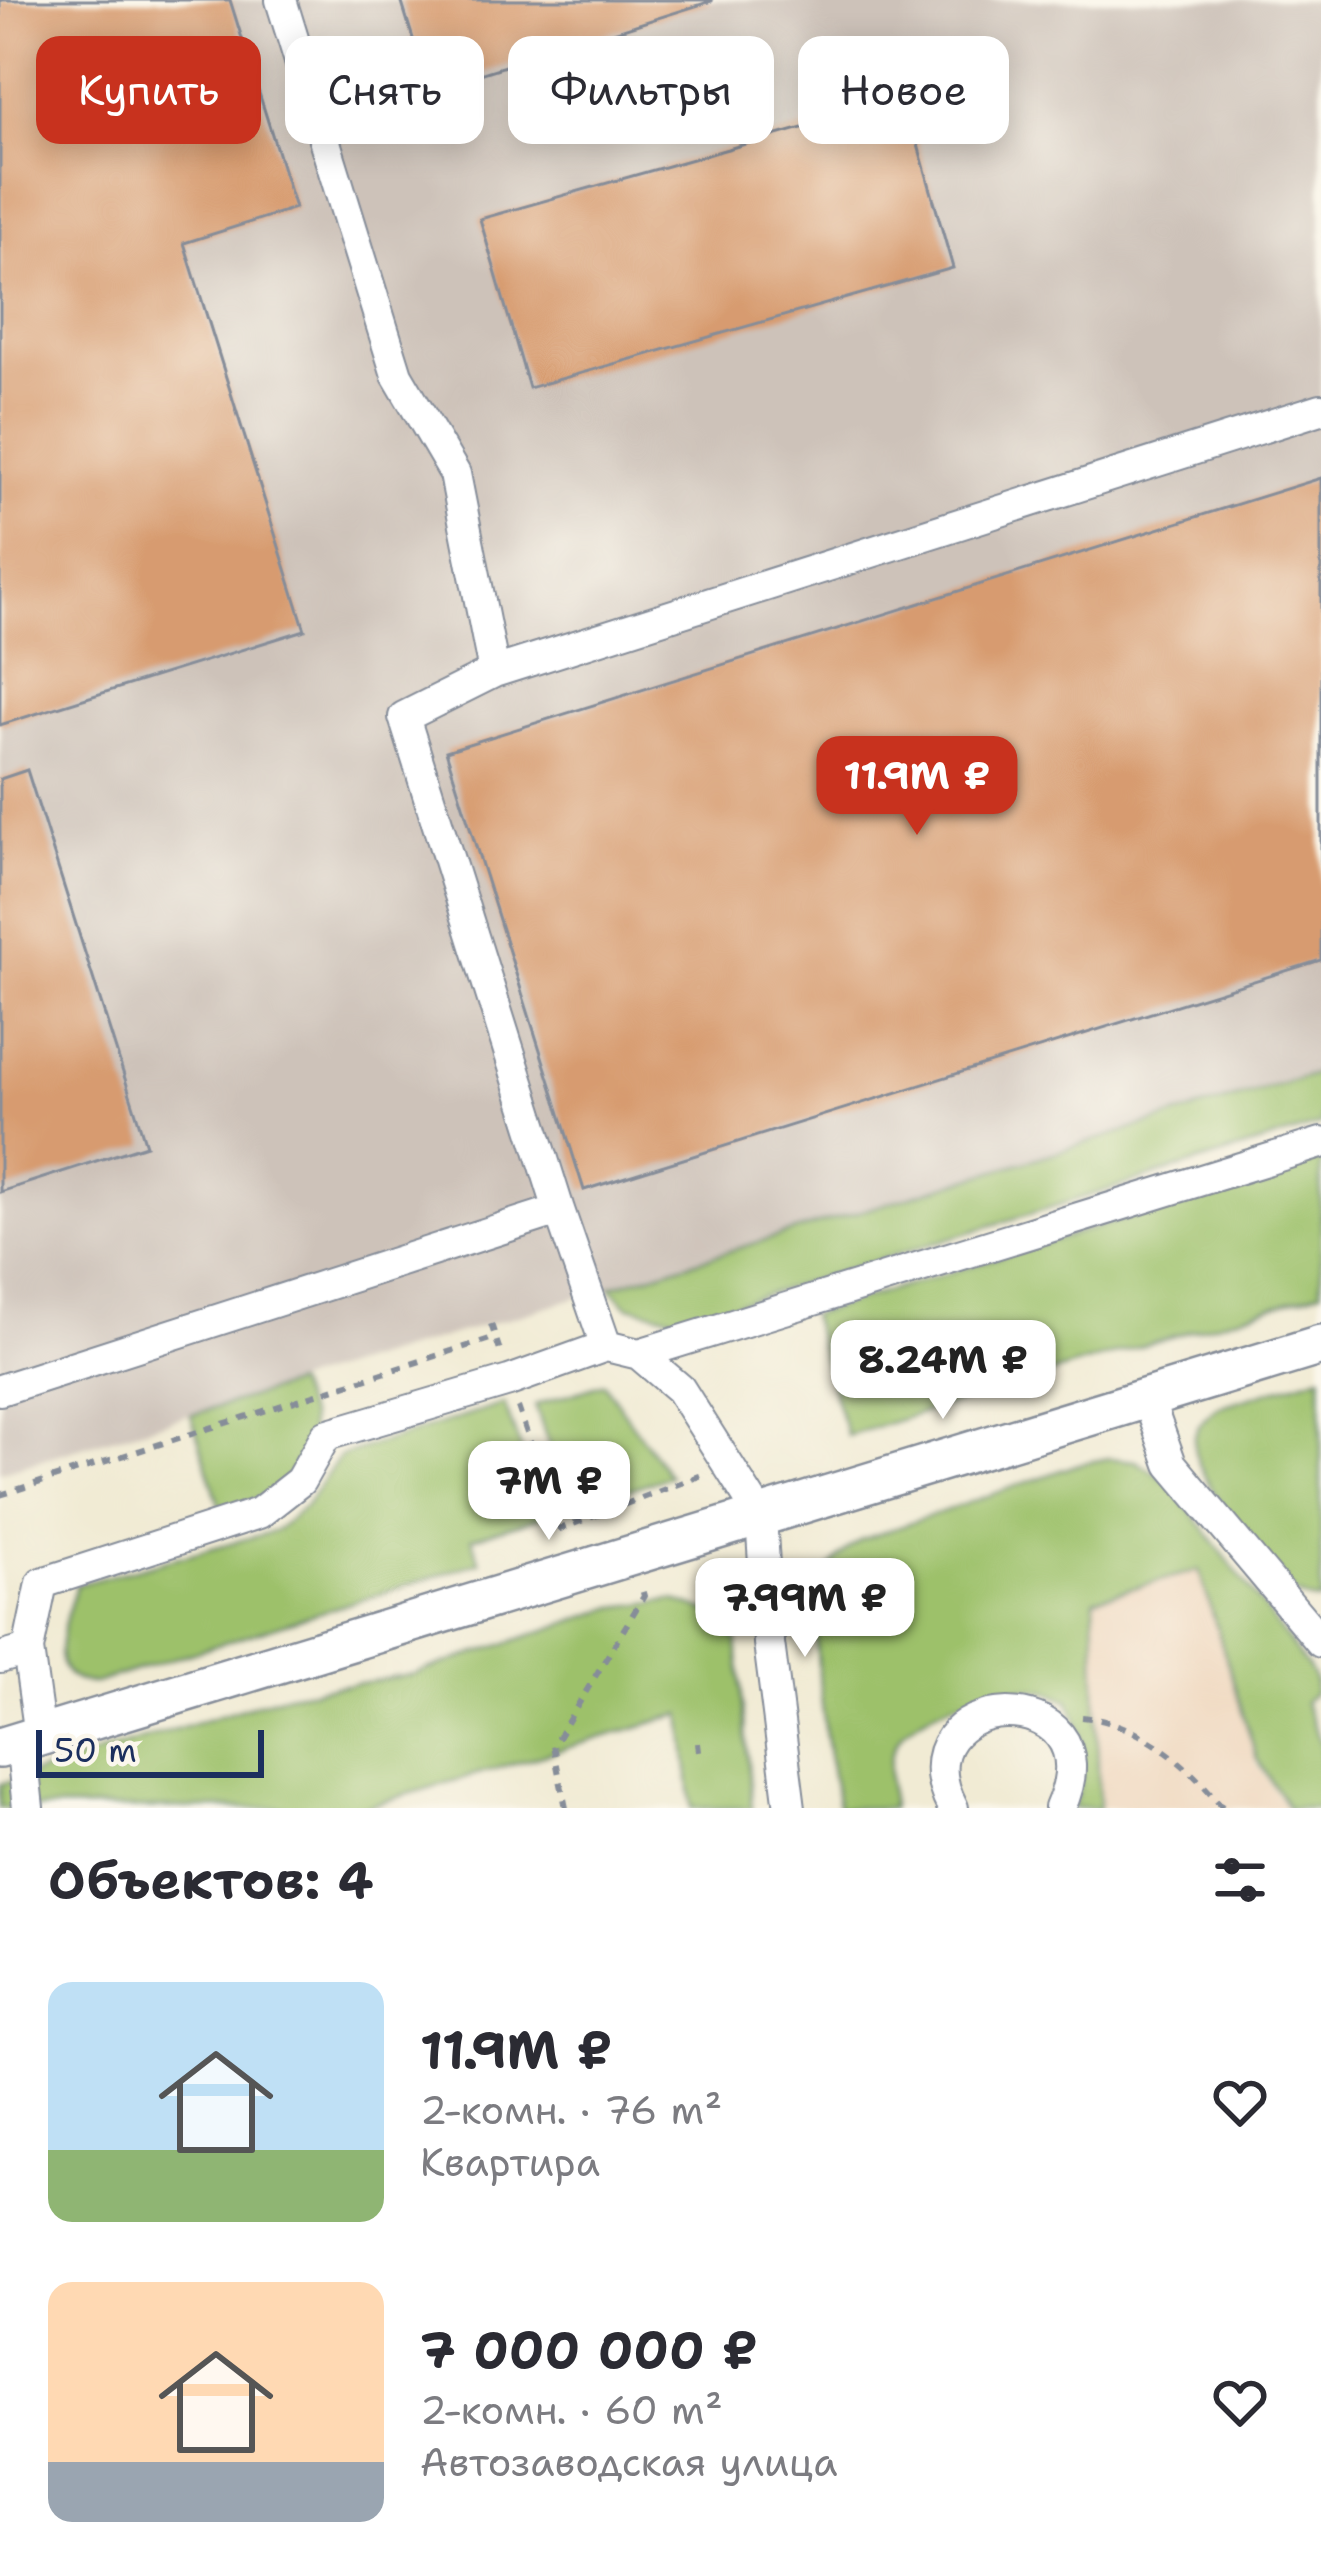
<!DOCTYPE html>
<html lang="ru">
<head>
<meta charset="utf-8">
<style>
	:root { --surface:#fff; --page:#f2f2f3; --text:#2b2b33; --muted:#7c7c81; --accent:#c8321e }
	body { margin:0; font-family:"Shantell Sans",sans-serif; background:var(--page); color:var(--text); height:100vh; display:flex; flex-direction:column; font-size:45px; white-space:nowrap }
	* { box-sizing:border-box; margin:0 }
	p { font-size:39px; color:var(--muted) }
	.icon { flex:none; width:66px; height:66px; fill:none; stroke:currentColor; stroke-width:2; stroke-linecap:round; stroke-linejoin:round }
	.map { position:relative; height:1808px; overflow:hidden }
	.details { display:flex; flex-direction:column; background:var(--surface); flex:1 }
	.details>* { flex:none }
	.top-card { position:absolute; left:36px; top:36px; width:1251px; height:108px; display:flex; gap:24px }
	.scale { position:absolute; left:36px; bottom:30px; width:228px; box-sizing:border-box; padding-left:12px; border:6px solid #1b2f5e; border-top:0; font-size:33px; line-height:42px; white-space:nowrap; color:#1b2f5e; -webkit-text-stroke:9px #fbf7ec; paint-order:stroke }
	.price { position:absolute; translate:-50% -102px; padding:0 27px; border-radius:24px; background:#fff; color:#222; font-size:39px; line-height:78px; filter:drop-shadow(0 3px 6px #0008) }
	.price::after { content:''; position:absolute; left:50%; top:72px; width:36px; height:27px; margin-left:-18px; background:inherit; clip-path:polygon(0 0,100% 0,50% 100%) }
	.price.active { background:var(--accent); color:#fff }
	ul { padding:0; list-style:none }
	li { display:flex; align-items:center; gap:36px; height:300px; padding:0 48px }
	li span { display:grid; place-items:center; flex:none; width:336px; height:240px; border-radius:24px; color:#555 }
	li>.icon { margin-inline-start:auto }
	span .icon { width:144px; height:144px; fill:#fffc; stroke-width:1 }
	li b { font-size:51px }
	h2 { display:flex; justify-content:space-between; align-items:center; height:144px; padding:0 48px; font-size:51px }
	.chip { padding:0 42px; border-radius:24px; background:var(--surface); box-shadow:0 6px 30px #0003; font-size:42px; line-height:108px }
	.chip.active { background:var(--accent); color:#fff }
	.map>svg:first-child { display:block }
	.built { fill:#efd6bc }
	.industrial { fill:#cdc2b9 }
	.green { fill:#9dc16b; stroke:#5c7864; stroke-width:3 }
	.building { fill:#d79b6f }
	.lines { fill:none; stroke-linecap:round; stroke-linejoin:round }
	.minor-casing { stroke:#868d99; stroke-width:34 }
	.major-casing { stroke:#868d99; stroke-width:44 }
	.path { stroke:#868d99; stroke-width:6; stroke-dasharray:9 9; stroke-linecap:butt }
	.minor { stroke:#fff; stroke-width:30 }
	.major { stroke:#fff; stroke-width:39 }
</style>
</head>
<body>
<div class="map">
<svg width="1321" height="1808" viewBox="0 0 1321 1808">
	<rect width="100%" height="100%" fill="#fbf7ec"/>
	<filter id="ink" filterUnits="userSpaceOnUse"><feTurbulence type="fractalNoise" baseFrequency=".00833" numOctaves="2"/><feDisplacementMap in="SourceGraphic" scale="24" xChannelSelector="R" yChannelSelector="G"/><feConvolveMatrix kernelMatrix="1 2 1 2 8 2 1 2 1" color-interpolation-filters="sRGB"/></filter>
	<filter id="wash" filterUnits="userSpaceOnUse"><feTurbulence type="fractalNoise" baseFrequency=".004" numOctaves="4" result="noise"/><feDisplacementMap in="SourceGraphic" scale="48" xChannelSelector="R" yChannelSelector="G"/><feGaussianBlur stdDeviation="2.7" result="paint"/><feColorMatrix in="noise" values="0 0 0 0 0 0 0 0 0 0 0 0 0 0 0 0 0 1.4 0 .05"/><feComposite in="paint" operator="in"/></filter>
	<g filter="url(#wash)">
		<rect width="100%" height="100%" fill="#f1ebd4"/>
		<path class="built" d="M 1199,1570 L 1256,1763 L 1285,1808 L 1101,1808 L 1094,1600 Z"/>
		<path class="industrial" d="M 0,0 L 1321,0 L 1321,1072 L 0,1472 Z"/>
		<path class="green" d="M 1321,1072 L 1321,1125 L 685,1319 L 628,1306 L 610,1287 Z
			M 1321,1159 L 1321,1291 L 847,1436 L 810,1315 Z
			M 1321,1375 L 1321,1601 C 1308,1601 1296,1596 1287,1587 C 1263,1562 1196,1479 1194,1446 C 1193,1428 1205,1417 1218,1407 Z
			M 604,1383 L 669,1476 L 570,1509 L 535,1405 Z
			M 294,1384 L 309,1417 L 310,1442 L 282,1487 L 222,1514 L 191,1415 Z
			M 504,1404 L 546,1515 L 472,1538 L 480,1562 L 95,1683 C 37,1683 67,1619 76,1585 L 275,1531 L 305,1506 L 340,1456 Z
			M 1109,1458 L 1136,1461 L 1170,1483 L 1308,1668 L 1315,1681 L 1314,1693 L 1304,1702 L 1321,1745 L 1321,1808 L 1288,1808 L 1257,1759 L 1199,1570 L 1094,1599 L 1099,1808 L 1072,1808 C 1089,1772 1086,1736 1069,1700 C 1060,1697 1051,1691 1042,1690 C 1004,1682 914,1707 896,1743 C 885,1764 891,1785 891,1808 L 839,1808 C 829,1775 808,1618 819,1590 C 827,1566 841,1554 861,1540 L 1079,1464 Z
			M 673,1600 L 708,1611 L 737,1641 L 752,1808 L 692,1808 L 682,1714 L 361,1808 L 0,1808 L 0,1784 L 287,1694 L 412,1675 L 615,1607 Z"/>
		<g id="blocks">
			<path class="building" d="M 0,0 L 230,0 L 295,208 L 184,243 L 305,630 L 0,725 Z
				M 401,0 L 712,0 L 712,1 L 429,90 Z
				M 905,99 L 953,268 L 529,388 L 480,219 Z
				M 1321,478 L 1321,960 L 584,1190 L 446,751 Z
				M 27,770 L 146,1145 L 0,1192 L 0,779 Z"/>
		</g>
	</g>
	<g filter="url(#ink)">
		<use href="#blocks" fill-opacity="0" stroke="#868d99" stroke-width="3"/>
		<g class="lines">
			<defs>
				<path id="minor" d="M 281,0 L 397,375 L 455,474 L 494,672 L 404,717 L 559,1210 L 606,1346 L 639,1354 L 680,1389 L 761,1517 L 769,1643 L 790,1808
					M 494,672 L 1321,409
					M 639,1354 L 1321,1143
					M 0,1390 L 559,1210
					M 1148,1399 L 1171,1464 L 1321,1642
					M 28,1650 L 42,1583 L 259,1513 L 300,1481 L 326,1435 L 509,1381 L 606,1346
					M 0,1658 L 28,1650 L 40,1736
					M 21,1741 L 28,1808
					M 953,1808 C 889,1687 1120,1676 1060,1808"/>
				<path id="major" d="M 0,1748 L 1321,1345"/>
			</defs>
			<use href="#minor" class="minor-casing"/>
			<use href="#major" class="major-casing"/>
			<path class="path" d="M 491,1324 L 501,1354
				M 518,1407 L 560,1529 L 702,1475
				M 0,1495 L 496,1337
				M 1082,1717 C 1139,1722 1188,1764 1223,1808
				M 698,1743 L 700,1760
				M 566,1808 L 553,1746 L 644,1596 L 641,1586"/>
			<use href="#minor" class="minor"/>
			<use href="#major" class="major"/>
		</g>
	</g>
</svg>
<div class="scale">50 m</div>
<b class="price active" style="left:917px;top:838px">11.9M ₽</b>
<b class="price" style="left:943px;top:1422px">8.24M ₽</b>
<b class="price" style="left:549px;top:1543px">7M ₽</b>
<b class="price" style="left:805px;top:1660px">7.99M ₽</b>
<div class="top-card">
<a class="chip active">Купить</a>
<a class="chip">Снять</a>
<a class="chip">Фильтры</a>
<a class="chip">Новое</a>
</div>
</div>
<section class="details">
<h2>Объектов: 4<svg class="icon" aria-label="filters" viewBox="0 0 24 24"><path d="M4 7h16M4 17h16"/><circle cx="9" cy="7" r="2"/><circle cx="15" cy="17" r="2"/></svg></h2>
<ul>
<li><span style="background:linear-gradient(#bfe0f5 70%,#8fb573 0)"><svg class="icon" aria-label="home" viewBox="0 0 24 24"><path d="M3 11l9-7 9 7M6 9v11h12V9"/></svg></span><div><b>11.9M ₽</b><p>2-комн. · 76 m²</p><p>Квартира</p></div><svg class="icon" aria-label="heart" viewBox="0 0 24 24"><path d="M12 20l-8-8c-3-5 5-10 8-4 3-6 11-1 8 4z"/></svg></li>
<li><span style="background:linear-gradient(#ffd9b3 75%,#9aa5b1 0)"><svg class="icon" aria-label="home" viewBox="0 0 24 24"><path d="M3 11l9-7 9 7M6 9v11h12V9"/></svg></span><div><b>7 000 000 ₽</b><p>2-комн. · 60 m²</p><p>Автозаводская улица</p></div><svg class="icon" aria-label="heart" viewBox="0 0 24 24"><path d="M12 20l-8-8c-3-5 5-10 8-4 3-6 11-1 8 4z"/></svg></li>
</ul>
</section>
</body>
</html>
